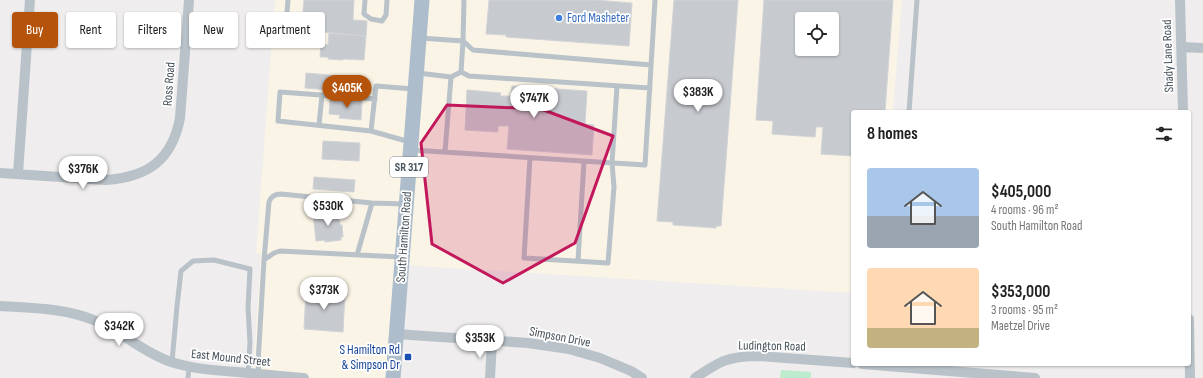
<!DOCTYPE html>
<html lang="en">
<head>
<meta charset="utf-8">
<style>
	:root { --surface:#fff; --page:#f2f2f2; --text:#222; --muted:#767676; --accent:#b45309 }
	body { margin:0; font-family:"Sofia Sans Condensed",sans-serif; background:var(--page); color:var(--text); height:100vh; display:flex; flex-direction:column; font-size:15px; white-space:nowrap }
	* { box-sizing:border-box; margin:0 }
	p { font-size:13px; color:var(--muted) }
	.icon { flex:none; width:22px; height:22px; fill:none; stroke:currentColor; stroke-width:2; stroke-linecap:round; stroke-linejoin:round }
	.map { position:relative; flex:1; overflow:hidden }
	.sheet { position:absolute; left:851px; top:110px; width:340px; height:256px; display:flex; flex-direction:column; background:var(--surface); border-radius:4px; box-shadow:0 1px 3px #0004 }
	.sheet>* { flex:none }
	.banner { position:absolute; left:12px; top:12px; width:380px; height:36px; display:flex; gap:8px }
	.tools { position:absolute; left:795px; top:12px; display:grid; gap:8px }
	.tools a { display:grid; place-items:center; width:44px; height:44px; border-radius:4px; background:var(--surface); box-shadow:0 1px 3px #0004; font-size:20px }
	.price { position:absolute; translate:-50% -34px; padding:0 9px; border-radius:14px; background:#fff; color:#222; font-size:13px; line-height:26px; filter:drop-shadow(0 1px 2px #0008) }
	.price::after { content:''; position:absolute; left:50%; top:24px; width:12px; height:9px; margin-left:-6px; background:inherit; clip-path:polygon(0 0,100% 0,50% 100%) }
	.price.current { background:var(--accent); color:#fff }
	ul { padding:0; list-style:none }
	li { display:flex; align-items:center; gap:12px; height:100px; padding:0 16px }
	li span { display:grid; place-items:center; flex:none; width:112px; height:80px; border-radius:4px; color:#555 }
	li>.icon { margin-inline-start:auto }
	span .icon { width:48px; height:48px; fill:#fffc; stroke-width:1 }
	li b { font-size:17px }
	h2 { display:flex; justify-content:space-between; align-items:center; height:48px; padding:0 16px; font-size:17px }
	.pill { padding:0 14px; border-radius:4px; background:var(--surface); box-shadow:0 1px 3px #0004; font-size:14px; line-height:36px }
	.pill.current { background:var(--accent); color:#fff }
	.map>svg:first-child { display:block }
	.commercial { fill:#faf4e6; fill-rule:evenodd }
	.green { fill:#bdebcd }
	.building { fill:#c7cacf; stroke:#d1d3d8; fill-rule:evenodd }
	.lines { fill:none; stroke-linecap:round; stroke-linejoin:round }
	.lane { stroke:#b9c2c9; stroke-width:5 }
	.street { stroke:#b9c2c9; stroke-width:10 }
	.primary { stroke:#aebdcb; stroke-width:15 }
	.marked { fill:#c2185b; fill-opacity:0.2; stroke:#c2185b; stroke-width:3; stroke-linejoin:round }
	.shop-dot { fill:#3f7fe0; stroke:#fff; stroke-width:1.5 }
	.transit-dot { fill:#1a4fb4; stroke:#fff; stroke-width:1.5 }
	.labels { text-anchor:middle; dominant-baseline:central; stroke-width:3.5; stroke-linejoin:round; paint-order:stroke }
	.shield { fill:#fff; stroke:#7e858b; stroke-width:1 }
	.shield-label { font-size:12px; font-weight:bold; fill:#465159 }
	.shop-label { font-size:13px; fill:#366cbe; stroke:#fff; text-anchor:start }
	.street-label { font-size:13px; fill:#465159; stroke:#fff }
	.transit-label { font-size:13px; fill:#164399; stroke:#fff; text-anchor:end }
</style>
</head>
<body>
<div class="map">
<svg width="1203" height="378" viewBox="0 0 1203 378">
	<rect width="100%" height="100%" fill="#efeded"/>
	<path class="commercial" d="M 275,0 L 902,0 L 893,112 L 853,112 L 853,293 L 402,265 L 392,378 L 313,378 L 253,373 L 261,254 L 256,253 ZM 802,19 L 832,19 L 832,49 L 802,49 Z"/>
	<path class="green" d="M 781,370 L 811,372 L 811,378 L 780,378 Z"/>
	<path class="building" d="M 304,0 L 354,0 L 353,20 L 367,21 L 366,36 L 301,30 Z
		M 489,0 L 595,0 L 632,3 L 629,46 L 506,37 L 506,35 L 486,34 Z
		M 674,0 L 738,0 L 721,226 L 716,226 L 716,228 L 673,225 L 673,222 L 657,221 Z
		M 764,0 L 893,0 L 885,112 L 853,112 L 853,156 L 821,154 L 823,127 L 816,127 L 815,137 L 772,134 L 773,121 L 756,120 ZM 802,19 L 832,19 L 832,49 L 802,49 Z
		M 329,33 L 366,36 L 364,60 L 343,59 L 343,60 L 328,59 L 328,57 L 320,57 L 321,44 L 328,45 Z
		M 306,73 L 364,78 L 362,93 L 305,88 Z
		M 512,86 L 587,91 L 585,124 L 594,125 L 592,155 L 507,149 L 509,126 L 498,126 L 498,132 L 465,130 L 467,90 L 501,93 L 500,96 L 511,96 Z
		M 341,99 L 353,99 L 362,101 L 361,120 L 339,118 L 340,115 L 329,114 L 330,100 L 341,101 Z
		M 323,141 L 360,143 L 359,161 L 322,159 Z
		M 314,177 L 355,180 L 354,192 L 313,189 Z
		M 338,211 L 340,225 L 342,225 L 343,237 L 341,237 L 341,240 L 325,242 L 325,240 L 316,241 L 313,213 Z
		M 306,290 L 345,293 L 343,332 L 304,329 Z"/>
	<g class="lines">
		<path class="lane" d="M 365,0 L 364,14 L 371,19 L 382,21 L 386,15 L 387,0
			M 286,24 L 288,0
			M 420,38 L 463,41 L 464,0
			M 463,41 L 473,50 L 651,65
			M 461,72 L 469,76 L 650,88
			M 418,73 L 451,77 L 445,152
			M 451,77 L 461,72 L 463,41
			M 909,112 L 917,0
			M 319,125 L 322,95
			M 371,131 L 278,121 L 280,92 L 375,99
			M 410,142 L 371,131 L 376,86 L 414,89
			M 412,150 L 645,165 L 655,0
			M 530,158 L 524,258 L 608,263 L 614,187 L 612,163 L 617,86
			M 357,255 L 372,203 L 405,204
			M 264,260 L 269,202 C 271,196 275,194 281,194 L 372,203
			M 578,261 L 584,161
			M 172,362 L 177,306 L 181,271 L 193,261 L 214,260 L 250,269 L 248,308 L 250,343 L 248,373
			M 259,374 L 258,363 L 264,260 L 274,253 L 280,251 L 400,257
			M 188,378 L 189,367"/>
		<path class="street" d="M 1180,0 L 1183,112
			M 1181,47 L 1203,48
			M 0,173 L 106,180 C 148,177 172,160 180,118 L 189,0
			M 18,174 L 30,0
			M 0,306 C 32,308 66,308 96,321 C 122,332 144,353 171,362 C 197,370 223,371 249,373 C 268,375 286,377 304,378
			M 1189,319 L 1190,378
			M 396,334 L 528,343 L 569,349 L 600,358 L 631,371 L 642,378
			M 862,364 L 1035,378
			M 490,378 L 492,341
			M 695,378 C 720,361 728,356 760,356 L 853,363"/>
		<path class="primary" d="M 393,378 L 422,0"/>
	</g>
	<path class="marked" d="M 447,105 L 541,109 L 613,136 L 575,243 L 503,283 L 432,244 L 421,143 Z"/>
	<circle class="shop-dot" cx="559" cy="18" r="4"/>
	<rect class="transit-dot" x="404" y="353" width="8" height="8" rx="2"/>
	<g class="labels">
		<rect class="shield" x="390" y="157" width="38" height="20" rx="3"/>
		<g class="shield-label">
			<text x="409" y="167">SR 317</text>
		</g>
		<g class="shop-label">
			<text x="567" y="18">Ford Masheter</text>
		</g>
		<g class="street-label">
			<text transform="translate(1168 56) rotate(-92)">Shady Lane Road</text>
			<text transform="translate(169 84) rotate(-86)">Ross Road</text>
			<text transform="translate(404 237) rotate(-86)">South Hamilton Road</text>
			<text transform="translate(560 337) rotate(11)">Simpson Drive</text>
			<text transform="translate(772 346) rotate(1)">Ludington Road</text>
			<text transform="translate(231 358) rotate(6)">East Mound Street</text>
		</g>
		<g class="transit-label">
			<text x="400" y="350">S Hamilton Rd<tspan x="400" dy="15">&amp; Simpson Dr</tspan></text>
		</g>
	</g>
</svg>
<div class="tools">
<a><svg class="icon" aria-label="locate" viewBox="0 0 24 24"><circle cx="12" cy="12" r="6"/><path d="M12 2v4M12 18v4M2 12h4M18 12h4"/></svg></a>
</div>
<b class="price current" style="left:347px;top:109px">$405K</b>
<b class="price" style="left:698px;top:113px">$383K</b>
<b class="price" style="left:534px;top:119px">$747K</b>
<b class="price" style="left:83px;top:190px">$376K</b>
<b class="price" style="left:328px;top:227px">$530K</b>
<b class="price" style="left:324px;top:311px">$373K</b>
<b class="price" style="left:119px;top:347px">$342K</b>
<b class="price" style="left:480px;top:359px">$353K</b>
<div class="banner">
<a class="pill current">Buy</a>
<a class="pill">Rent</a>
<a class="pill">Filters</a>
<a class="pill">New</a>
<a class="pill">Apartment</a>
</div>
<section class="sheet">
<h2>8 homes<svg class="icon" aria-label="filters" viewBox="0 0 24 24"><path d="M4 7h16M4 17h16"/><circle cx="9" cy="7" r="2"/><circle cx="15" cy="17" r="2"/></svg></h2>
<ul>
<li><span style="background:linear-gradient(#a9c7e8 60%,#9aa5b1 0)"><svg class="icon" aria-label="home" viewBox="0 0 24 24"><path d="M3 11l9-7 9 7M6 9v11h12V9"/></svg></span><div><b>$405,000</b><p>4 rooms · 96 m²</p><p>South Hamilton Road</p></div></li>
<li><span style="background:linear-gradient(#ffd9b3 75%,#c2b280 0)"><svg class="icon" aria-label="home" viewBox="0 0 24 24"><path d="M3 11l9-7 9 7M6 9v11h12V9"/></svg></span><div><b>$353,000</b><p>3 rooms · 95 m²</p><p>Maetzel Drive</p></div></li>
</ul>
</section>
</div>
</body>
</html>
